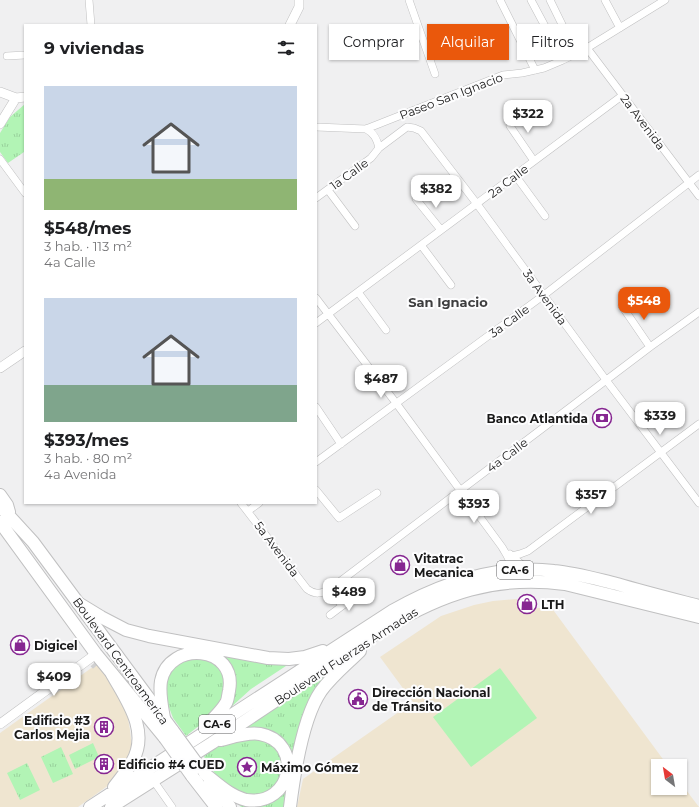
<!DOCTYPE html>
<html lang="es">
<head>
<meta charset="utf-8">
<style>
	:root { --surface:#fff; --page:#f2f2f2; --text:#202124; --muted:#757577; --accent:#ea580c }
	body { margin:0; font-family:Montserrat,sans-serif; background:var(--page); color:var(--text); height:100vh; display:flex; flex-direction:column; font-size:15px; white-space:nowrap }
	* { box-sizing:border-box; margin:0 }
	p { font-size:13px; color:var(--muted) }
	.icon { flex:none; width:22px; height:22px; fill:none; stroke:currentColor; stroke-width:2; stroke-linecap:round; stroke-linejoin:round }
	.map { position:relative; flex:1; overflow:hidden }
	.sheet { position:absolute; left:24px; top:24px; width:293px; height:480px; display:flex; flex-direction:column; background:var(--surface); border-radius:0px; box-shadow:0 1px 3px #0004 }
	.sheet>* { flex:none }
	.top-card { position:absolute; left:329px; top:24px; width:310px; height:36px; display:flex; gap:8px }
	.needle { width:26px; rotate:329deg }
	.tools { position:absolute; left:651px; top:759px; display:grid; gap:8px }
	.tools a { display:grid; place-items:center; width:36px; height:36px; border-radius:0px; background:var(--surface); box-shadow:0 1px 3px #0004; font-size:20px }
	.price { position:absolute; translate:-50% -34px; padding:0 9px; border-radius:8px; background:#fff; color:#222; font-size:13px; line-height:26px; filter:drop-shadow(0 1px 2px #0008) }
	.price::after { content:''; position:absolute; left:50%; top:24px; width:12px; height:9px; margin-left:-6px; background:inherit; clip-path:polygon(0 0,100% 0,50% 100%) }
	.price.on { background:var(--accent); color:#fff }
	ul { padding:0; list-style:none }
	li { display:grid; align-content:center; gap:8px; height:212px; padding:0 20px }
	li span { display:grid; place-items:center; height:124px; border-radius:0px; color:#555 }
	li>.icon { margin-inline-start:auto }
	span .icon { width:72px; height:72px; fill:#fffc; stroke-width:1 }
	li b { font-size:17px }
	h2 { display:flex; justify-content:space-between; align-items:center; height:48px; padding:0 20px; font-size:17px }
	.tag { padding:0 14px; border-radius:0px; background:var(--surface); box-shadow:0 1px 3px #0004; font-size:14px; line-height:36px }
	.tag.on { background:var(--accent); color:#fff }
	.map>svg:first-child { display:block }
	.education { fill:#efe5d0 }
	.grass { fill:url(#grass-tufts) }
	.garden { fill:#b2f4b5 }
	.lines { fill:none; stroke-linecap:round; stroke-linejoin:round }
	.pedestrian-tunnel { stroke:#d0d0d1; stroke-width:5.5; stroke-dasharray:5.5 3; stroke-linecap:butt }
	.minor-casing { stroke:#c0c0c1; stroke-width:8 }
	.tertiary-casing { stroke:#c0c0c1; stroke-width:10 }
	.primary-casing { stroke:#c0c0c1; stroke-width:14 }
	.trunk-casing { stroke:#c0c0c1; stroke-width:14 }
	.minor { stroke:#fff; stroke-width:7 }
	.tertiary { stroke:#fff; stroke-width:9 }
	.primary { stroke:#fff; stroke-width:12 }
	.trunk { stroke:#fff; stroke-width:12 }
	.primary-bridge-casing { stroke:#c0c0c1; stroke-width:14; stroke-linecap:butt }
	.primary-bridge { stroke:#fff; stroke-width:12 }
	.labels { text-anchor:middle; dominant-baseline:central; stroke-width:4; stroke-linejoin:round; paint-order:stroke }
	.shield { fill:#fdfdfe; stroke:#5d5d5e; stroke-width:1 }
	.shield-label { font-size:11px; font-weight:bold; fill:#191919 }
	.street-label { font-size:12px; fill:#191919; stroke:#fdfdfe }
	.poi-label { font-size:12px; font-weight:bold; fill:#191919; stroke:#fdfdfe; text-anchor:start }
	.neighbourhood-label { font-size:13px; font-weight:bold; fill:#3e3e3f; stroke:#fdfdfe }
</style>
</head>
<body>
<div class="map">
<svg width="699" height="807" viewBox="0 0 699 807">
	<defs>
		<pattern id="grass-tufts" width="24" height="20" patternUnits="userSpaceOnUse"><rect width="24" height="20" fill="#b2f4b5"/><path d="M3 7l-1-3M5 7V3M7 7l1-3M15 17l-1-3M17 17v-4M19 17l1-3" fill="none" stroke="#98d19b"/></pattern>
	</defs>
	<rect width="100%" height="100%" fill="#f0f0f1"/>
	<path class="education" d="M 517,599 L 518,610 L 551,607 L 668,766 L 658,766 L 658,788 L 680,788 L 680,782 L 699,807 L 297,807 L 303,779 L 413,702 L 380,657 L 441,616 L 474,605 L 493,601 Z
		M 97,664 L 103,667 L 126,708 L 130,730 L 132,748 L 129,762 L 116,780 L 78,807 L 0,807 L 0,733 Z"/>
	<path class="grass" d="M 25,104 L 25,153 L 24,152 L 8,163 L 0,152 L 0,133 L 10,117 Z
		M 210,654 L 292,662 L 251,689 L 230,708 L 230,700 L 224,674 L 224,698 L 209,718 L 186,736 L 173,718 L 167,702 L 164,678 L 173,661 Z
		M 343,662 L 320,688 L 285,807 L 241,807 L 231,795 L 278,795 L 286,746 L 238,732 Z
		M 263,736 L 285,758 L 279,789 L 248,799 L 220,781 L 205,759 L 204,756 L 225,742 Z
		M 93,743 L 99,757 L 75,769 L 69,755 Z
		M 61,747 L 73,774 L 53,783 L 41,757 Z
		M 27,763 L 40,790 L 20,800 L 7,773 Z"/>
	<path class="garden" d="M 500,668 L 537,718 L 471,767 L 433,717 Z"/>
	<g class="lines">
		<path class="pedestrian-tunnel" d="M 87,658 L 95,667"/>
		<defs>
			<path id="minor" d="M 89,0 L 91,25
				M 409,0 L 435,74
				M 500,0 L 535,70
				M 531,0 L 563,60
				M 550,0 L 576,53
				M 605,0 L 620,28
				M 587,48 L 699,196
				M 7,56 L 25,55
				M 510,126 L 534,161
				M 316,127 L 366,129 L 503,75 L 522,73 L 544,68 L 563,60 L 587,48 L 665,0
				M 379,148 L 407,127 L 414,128 L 421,131 L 477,204 L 606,380 L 699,503
				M 0,159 L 25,193
				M 515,175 L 545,216
				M 328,190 L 355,226
				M 316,198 L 371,158 L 379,148 C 377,139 374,133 366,129
				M 416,199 L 441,230
				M 421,245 L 451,285
				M 358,292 L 386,330
				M 316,298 L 396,403 L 502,547 C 507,556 515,564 503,570
				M 622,306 L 650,347
				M 316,323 L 623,95
				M 316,407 L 341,444
				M 316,462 L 544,295 L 699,175
				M 316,490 L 339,518 L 377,493
				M 241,503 L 307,589 C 315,595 321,594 330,589 L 650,347 L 699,312
				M 248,511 L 259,503
				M 510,554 L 521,564 L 529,567
				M 512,556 L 520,554 L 528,551 L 699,424
				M 330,589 L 342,606
				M 330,615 L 358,594
				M 153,780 L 172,807"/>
			<path id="tertiary" d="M 290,25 L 299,7 L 299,0
				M 0,92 L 16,98 L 25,97
				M 0,124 L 16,98
				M 0,368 L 25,351
				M 0,724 L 96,654"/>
			<path id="primary" d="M 0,495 L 7,505 L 9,512
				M 0,506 L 33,542 L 173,731
				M 0,522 L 96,654 L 165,738
				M 192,776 L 216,807
				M 210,781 L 230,807"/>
			<path id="trunk" d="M 78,603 L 101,617 L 126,630 L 149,636 L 268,658 L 289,659 L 305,657 L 323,651
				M 112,674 C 127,701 150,731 132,762 C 127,771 120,779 114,787
				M 164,718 C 162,707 159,693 161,681 C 169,640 238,645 229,691 C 228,695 228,700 226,703 C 221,712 212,719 206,727
				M 205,774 C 218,784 230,796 246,800 C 293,807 304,742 260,734 C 248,732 233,737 221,740
				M 90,807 L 392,611 C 441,583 497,564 554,571 C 576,573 596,579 617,584 C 644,592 672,599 699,606
				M 111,807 L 212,743 L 383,629 C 443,593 495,575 565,584 L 699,617
				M 290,807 C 294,775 303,717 321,691 C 332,676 347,664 360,651"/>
		</defs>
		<use href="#minor" class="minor-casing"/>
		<use href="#tertiary" class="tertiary-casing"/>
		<use href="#primary" class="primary-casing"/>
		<use href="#trunk" class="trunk-casing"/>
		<use href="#minor" class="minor"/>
		<use href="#tertiary" class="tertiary"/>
		<use href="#primary" class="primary"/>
		<use href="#trunk" class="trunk"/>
		<defs>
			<path id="primary-bridge" d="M 173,731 L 200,768
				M 165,738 L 192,776"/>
		</defs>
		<use href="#primary-bridge" class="primary-bridge-casing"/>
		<use href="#primary-bridge" class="primary-bridge"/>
	</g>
	<defs>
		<symbol id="bank-ring" viewBox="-11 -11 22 22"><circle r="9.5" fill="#fdfdfe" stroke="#862691" stroke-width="1.5"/><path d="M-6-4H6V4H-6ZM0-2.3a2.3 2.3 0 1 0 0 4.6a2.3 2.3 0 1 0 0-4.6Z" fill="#862691"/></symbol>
		<symbol id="shop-ring" viewBox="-11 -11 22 22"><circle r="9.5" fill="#fdfdfe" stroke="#862691" stroke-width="1.5"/><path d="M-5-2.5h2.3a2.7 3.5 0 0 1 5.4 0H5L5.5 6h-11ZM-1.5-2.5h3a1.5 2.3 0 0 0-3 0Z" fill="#862691"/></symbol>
		<symbol id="civic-ring" viewBox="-11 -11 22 22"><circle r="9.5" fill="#fdfdfe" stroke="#862691" stroke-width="1.5"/><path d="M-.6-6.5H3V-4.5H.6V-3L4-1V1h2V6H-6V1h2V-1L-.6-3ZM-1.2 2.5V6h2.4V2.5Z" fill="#862691"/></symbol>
		<symbol id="building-ring" viewBox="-11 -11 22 22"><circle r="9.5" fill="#fdfdfe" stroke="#862691" stroke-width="1.5"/><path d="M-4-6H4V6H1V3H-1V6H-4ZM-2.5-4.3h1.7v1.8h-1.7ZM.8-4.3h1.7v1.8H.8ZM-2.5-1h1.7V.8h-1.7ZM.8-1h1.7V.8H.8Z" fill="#862691"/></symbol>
		<symbol id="sight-ring" viewBox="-11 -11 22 22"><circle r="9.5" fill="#fdfdfe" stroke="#862691" stroke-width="1.5"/><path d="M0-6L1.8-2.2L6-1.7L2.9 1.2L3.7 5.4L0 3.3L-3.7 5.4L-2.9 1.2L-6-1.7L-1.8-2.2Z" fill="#862691"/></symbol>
	</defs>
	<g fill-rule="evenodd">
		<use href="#bank-ring" x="591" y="407" width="22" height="22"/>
		<use href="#shop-ring" x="389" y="554" width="22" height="22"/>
		<use href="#shop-ring" x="516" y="593" width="22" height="22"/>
		<use href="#shop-ring" x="9" y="634" width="22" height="22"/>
		<use href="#civic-ring" x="347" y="688" width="22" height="22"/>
		<use href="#building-ring" x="93" y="716" width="22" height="22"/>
		<use href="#building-ring" x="93" y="753" width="22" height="22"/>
		<use href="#sight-ring" x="236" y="756" width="22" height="22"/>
	</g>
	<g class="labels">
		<g class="shield">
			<rect x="497" y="561" width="36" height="18" rx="3"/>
			<rect x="199" y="715" width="36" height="18" rx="3"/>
		</g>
		<g class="shield-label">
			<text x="515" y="570">CA-6</text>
			<text x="217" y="724">CA-6</text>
		</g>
		<g class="street-label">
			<text transform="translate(451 96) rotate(-21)">Paseo San Ignacio</text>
			<text transform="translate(643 122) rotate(53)">2a Avenida</text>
			<text transform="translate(349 174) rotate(-36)">1a Calle</text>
			<text transform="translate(508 181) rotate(-37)">2a Calle</text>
			<text transform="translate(545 297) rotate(54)">3a Avenida</text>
			<text transform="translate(509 321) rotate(-36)">3a Calle</text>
			<text transform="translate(507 455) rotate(-37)">4a Calle</text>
			<text transform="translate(277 549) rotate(53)">5a Avenida</text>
			<text transform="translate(346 656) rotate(-33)">Boulevard Fuerzas Armadas</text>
			<text transform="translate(121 661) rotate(54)">Boulevard Centroamerica</text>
		</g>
		<g class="poi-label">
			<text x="588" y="418" text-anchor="end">Banco Atlantida</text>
			<text x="414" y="558">Vitatrac<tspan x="414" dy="14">Mecanica</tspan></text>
			<text x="541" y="604">LTH</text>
			<text x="34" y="645">Digicel</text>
			<text x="372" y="692">Dirección Nacional<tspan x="372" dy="14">de Tránsito</tspan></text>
			<text x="90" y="720" text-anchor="end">Edificio #3<tspan x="90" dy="14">Carlos Mejia</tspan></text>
			<text x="118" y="764">Edificio #4 CUED</text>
			<text x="261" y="767">Máximo Gómez</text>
		</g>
		<g class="neighbourhood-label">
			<text x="448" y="302">San Ignacio</text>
		</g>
	</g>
</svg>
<div class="tools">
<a><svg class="needle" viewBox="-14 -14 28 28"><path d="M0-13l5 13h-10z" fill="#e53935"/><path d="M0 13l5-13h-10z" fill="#757577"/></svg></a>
</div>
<b class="price" style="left:528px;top:134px">$322</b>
<b class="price" style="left:436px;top:209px">$382</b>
<b class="price on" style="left:644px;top:321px">$548</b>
<b class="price" style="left:381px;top:399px">$487</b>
<b class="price" style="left:660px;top:436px">$339</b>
<b class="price" style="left:591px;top:515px">$357</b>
<b class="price" style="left:474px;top:524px">$393</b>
<b class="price" style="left:349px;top:612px">$489</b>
<b class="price" style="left:54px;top:697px">$409</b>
<div class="top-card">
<a class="tag">Comprar</a>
<a class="tag on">Alquilar</a>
<a class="tag">Filtros</a>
</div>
<section class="sheet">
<h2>9 viviendas<svg class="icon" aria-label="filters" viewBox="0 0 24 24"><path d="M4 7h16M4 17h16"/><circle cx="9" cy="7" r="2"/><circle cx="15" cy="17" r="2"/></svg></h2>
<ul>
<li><span style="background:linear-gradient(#c9d6e8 75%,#8fb573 0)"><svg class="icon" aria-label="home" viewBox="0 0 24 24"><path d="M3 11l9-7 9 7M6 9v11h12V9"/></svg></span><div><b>$548/mes</b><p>3 hab. · 113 m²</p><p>4a Calle</p></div></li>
<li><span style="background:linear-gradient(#c9d6e8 70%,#7fa58c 0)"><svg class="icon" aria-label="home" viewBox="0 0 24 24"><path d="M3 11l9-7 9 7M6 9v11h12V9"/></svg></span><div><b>$393/mes</b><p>3 hab. · 80 m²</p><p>4a Avenida</p></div></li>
</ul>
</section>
</div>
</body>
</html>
